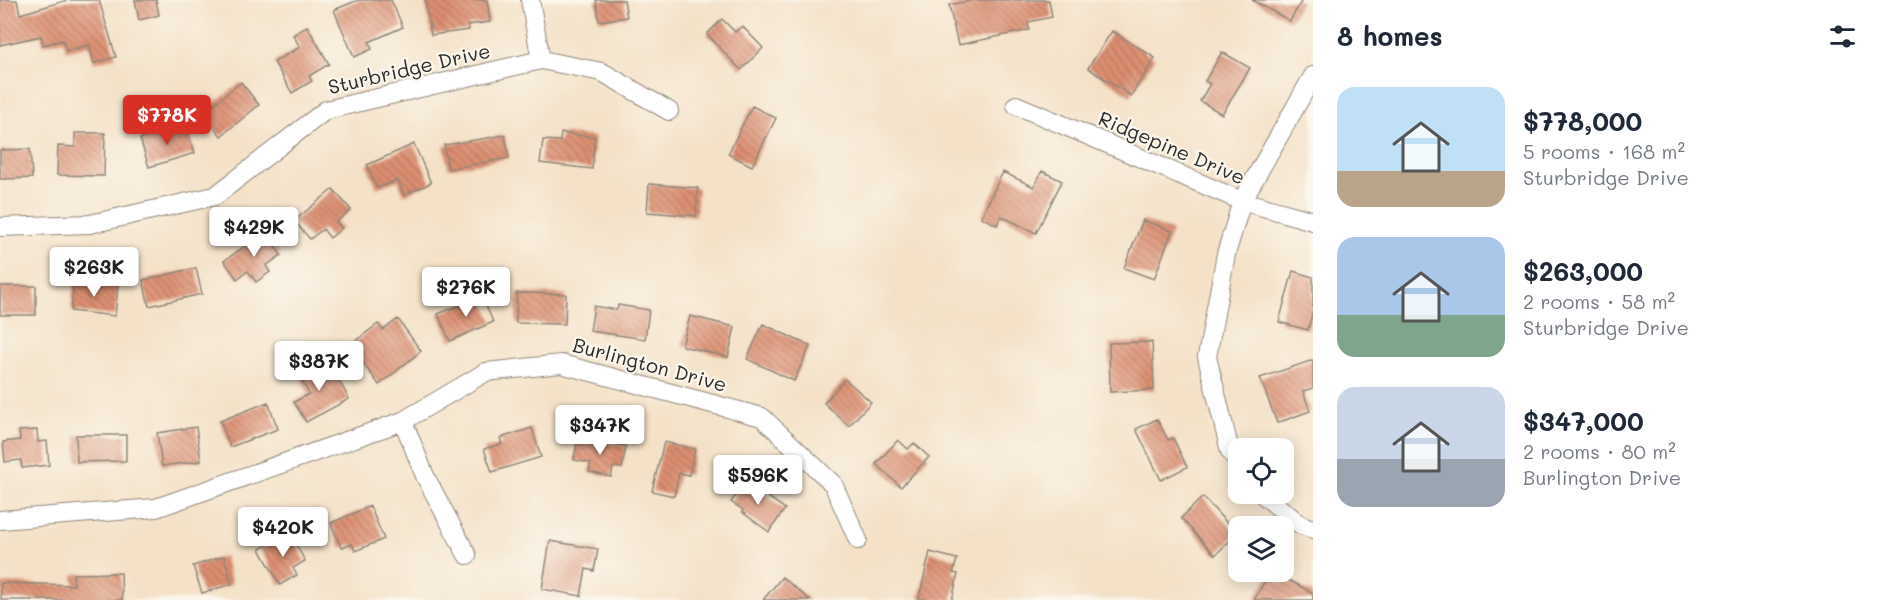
<!DOCTYPE html>
<html lang="en">
<head>
<meta charset="utf-8">
<style>
	:root { --surface:#fff; --page:#f6f6f7; --text:#1f2937; --muted:#747a83; --accent:#d93025 }
	body { margin:0; font-family:Mali,sans-serif; background:var(--page); color:var(--text); height:100vh; display:flex; flex-direction:column; font-size:22px; white-space:nowrap }
	* { box-sizing:border-box; margin:0 }
	p { font-size:20px; color:var(--muted) }
	.icon { flex:none; width:33px; height:33px; fill:none; stroke:currentColor; stroke-width:2; stroke-linecap:round; stroke-linejoin:round }
	.map { position:relative; flex:1; overflow:hidden }
	.drawer { display:flex; flex-direction:column; background:var(--surface); width:570px }
	.drawer>* { flex:none }
	.fabs { position:absolute; left:1228px; top:438px; display:grid; gap:12px }
	.fabs a { display:grid; place-items:center; width:66px; height:66px; border-radius:12px; background:var(--surface); box-shadow:0 3px 15px #0003; font-size:30px }
	.price { position:absolute; translate:-50% -51px; padding:0 14px; border-radius:6px; background:#fff; color:#222; font-size:20px; line-height:39px; filter:drop-shadow(0 2px 3px #0008) }
	.price::after { content:''; position:absolute; left:50%; top:36px; width:18px; height:14px; margin-left:-9px; background:inherit; clip-path:polygon(0 0,100% 0,50% 100%) }
	.price.active { background:var(--accent); color:#fff }
	ul { padding:0; list-style:none }
	li { display:flex; align-items:center; gap:18px; height:150px; padding:0 24px }
	li span { display:grid; place-items:center; flex:none; width:168px; height:120px; border-radius:18px; color:#555 }
	li>.icon { margin-inline-start:auto }
	span .icon { width:72px; height:72px; fill:#fffc; stroke-width:1 }
	li b { font-size:26px }
	h2 { display:flex; justify-content:space-between; align-items:center; height:72px; padding:0 24px; font-size:26px }
	main { display:flex; flex:1; min-height:0 }
	.map>svg:first-child { display:block }
	.building { fill:url(#building-back-hatch) }
	.lines { fill:none; stroke-linecap:round; stroke-linejoin:round }
	.minor-casing { stroke:#908679; stroke-width:20 }
	.minor { stroke:#fff; stroke-width:18 }
	.labels { text-anchor:middle; dominant-baseline:central; stroke-width:4.5; stroke-linejoin:round; paint-order:stroke }
	.street-label { font-size:20px; fill:#2b2b2b; stroke:#fbf7ec }
</style>
</head>
<body>
<main>
<div class="map">
<svg width="1313" height="600" viewBox="0 0 1313 600">
	<defs>
		<pattern id="building-back-hatch" width="6" height="6" patternUnits="userSpaceOnUse" patternTransform="scale(1.5)"><rect width="6" height="6" fill="#dd8f71"/><path d="M-1 5l2 2M0 0l6 6M5-1l2 2" fill="none" stroke="#b3755d"/></pattern>
	</defs>
	<rect width="100%" height="100%" fill="#fbf7ec"/>
	<filter id="ink" filterUnits="userSpaceOnUse"><feTurbulence type="fractalNoise" baseFrequency=".0167" numOctaves="2"/><feDisplacementMap in="SourceGraphic" scale="12" xChannelSelector="R" yChannelSelector="G"/><feConvolveMatrix kernelMatrix="1 2 1 2 8 2 1 2 1" color-interpolation-filters="sRGB"/></filter>
	<filter id="wash" filterUnits="userSpaceOnUse"><feTurbulence type="fractalNoise" baseFrequency=".008" numOctaves="4" result="noise"/><feDisplacementMap in="SourceGraphic" scale="24" xChannelSelector="R" yChannelSelector="G"/><feGaussianBlur stdDeviation="1.35" result="paint"/><feColorMatrix in="noise" values="0 0 0 0 0 0 0 0 0 0 0 0 0 0 0 0 0 1.4 0 .05"/><feComposite in="paint" operator="in"/></filter>
	<g filter="url(#wash)">
		<rect width="100%" height="100%" fill="#f4e1c7"/>
		<g id="blocks">
			<path class="building" d="M 0,0 L 17,0 L 20,14 L 68,0 L 99,0 L 116,57 L 94,63 L 89,45 L 66,51 L 63,40 L 43,45 L 41,36 L 0,45 Z
				M 135,0 L 156,0 L 159,15 L 139,20 Z
				M 358,0 L 391,0 L 403,27 L 369,42 L 372,49 L 354,57 L 334,10 Z
				M 425,0 L 487,0 L 490,22 L 468,25 L 469,30 L 431,35 Z
				M 596,0 L 624,0 L 627,17 L 599,21 Z
				M 973,0 L 1049,0 L 1052,17 L 1028,22 L 1029,30 L 958,45 L 949,5 Z
				M 1252,0 L 1302,0 L 1290,21 Z
				M 722,19 L 735,32 L 742,26 L 763,48 L 741,70 L 707,34 Z
				M 307,26 L 329,64 L 309,76 L 312,81 L 292,93 L 274,62 L 300,47 L 293,35 Z
				M 1112,31 L 1155,58 L 1131,96 L 1088,68 Z
				M 1222,52 L 1250,68 L 1222,114 L 1200,101 L 1210,84 L 1205,81 Z
				M 241,82 L 259,105 L 221,136 L 203,113 Z
				M 752,106 L 776,118 L 752,166 L 728,154 Z
				M 185,124 L 195,153 L 149,167 L 140,139 Z
				M 75,133 L 105,133 L 104,176 L 57,175 L 58,146 L 75,147 Z
				M 561,133 L 595,137 L 592,169 L 540,163 L 543,140 L 560,141 Z
				M 505,135 L 509,158 L 448,169 L 444,145 Z
				M 414,144 L 431,183 L 404,195 L 398,180 L 377,188 L 367,165 Z
				M 30,149 L 32,178 L 0,179 L 0,150 Z
				M 1042,171 L 1062,181 L 1036,233 L 1001,216 L 997,225 L 981,217 L 1003,172 L 1034,187 Z
				M 649,184 L 698,188 L 696,216 L 647,212 Z
				M 333,189 L 351,210 L 336,222 L 342,228 L 330,238 L 323,229 L 310,239 L 294,221 Z
				M 1143,220 L 1172,231 L 1154,279 L 1124,268 Z
				M 265,232 L 281,255 L 266,266 L 270,272 L 256,282 L 248,271 L 237,279 L 224,261 Z
				M 196,268 L 202,294 L 149,306 L 143,280 Z
				M 1293,271 L 1313,277 L 1313,311 L 1308,330 L 1279,322 Z
				M 74,280 L 118,285 L 115,316 L 71,311 Z
				M 0,286 L 36,286 L 36,315 L 0,315 Z
				M 517,293 L 566,294 L 565,324 L 516,323 Z
				M 482,296 L 493,322 L 450,341 L 438,314 Z
				M 618,305 L 649,310 L 645,339 L 590,331 L 594,306 L 617,310 Z
				M 690,316 L 735,327 L 728,357 L 682,346 Z
				M 398,319 L 421,351 L 379,385 L 350,345 L 378,324 L 383,330 Z
				M 763,324 L 810,346 L 794,381 L 747,359 Z
				M 1152,342 L 1154,390 L 1110,392 L 1109,343 Z
				M 316,359 L 328,382 L 337,377 L 349,399 L 306,422 L 294,402 L 309,394 L 296,370 Z
				M 1313,360 L 1313,388 L 1303,391 L 1310,411 L 1277,423 L 1260,378 Z
				M 845,379 L 871,402 L 849,426 L 824,403 Z
				M 268,402 L 278,429 L 230,447 L 220,421 Z
				M 1157,419 L 1168,440 L 1173,438 L 1187,467 L 1161,480 L 1136,429 Z
				M 196,427 L 201,461 L 162,466 L 157,433 Z
				M 532,428 L 541,457 L 492,472 L 484,449 L 502,444 L 500,438 Z
				M 37,430 L 38,442 L 47,441 L 49,465 L 22,468 L 21,460 L 5,462 L 3,442 L 20,440 L 19,431 Z
				M 76,435 L 126,435 L 126,461 L 77,462 Z
				M 578,437 L 626,446 L 622,468 L 613,467 L 611,477 L 589,472 L 591,463 L 574,460 Z
				M 898,440 L 908,449 L 914,443 L 929,457 L 901,487 L 876,464 Z
				M 664,442 L 695,449 L 689,475 L 679,473 L 674,496 L 652,491 Z
				M 746,481 L 785,509 L 769,532 L 742,512 L 743,510 L 731,502 Z
				M 1203,497 L 1237,534 L 1215,555 L 1181,518 Z
				M 370,506 L 384,539 L 355,551 L 352,544 L 341,548 L 331,523 Z
				M 289,532 L 305,561 L 293,568 L 297,575 L 280,585 L 260,549 Z
				M 550,541 L 598,549 L 594,571 L 586,569 L 581,596 L 542,589 Z
				M 930,552 L 957,559 L 953,573 L 958,574 L 952,600 L 927,600 L 919,598 Z
				M 224,556 L 232,584 L 202,593 L 193,566 Z
				M 1270,572 L 1274,572 L 1313,593 L 1313,600 L 1254,600 Z
				M 121,573 L 122,600 L 1,600 L 1,583 L 74,585 L 73,574 Z
				M 782,577 L 810,600 L 763,600 Z"/>
		</g>
	</g>
	<g filter="url(#ink)">
		<use href="#blocks" fill-opacity="0" stroke="#908679" stroke-width="1.5"/>
		<g class="lines">
			<defs>
				<path id="minor" d="M 530,0 L 541,60
					M 1016,105 L 1242,201 L 1313,221
					M 0,227 L 90,224 L 215,196 L 326,110 L 541,60 L 602,72 L 669,111
					M 403,421 L 425,476 L 467,555
					M 1239,463 L 1230,451 L 1207,357 L 1226,254 L 1242,201 L 1313,76
					M 1262,494 L 1301,525 L 1313,529
					M 0,520 L 156,508 L 403,421 L 486,372 L 561,364 L 762,417 L 833,484 L 858,540"/>
			</defs>
			<use href="#minor" class="minor-casing"/>
			<use href="#minor" class="minor"/>
		</g>
	</g>
	<g class="labels">
		<g class="street-label">
			<text transform="translate(409 68) rotate(-13)">Sturbridge Drive</text>
			<text transform="translate(1172 147) rotate(23)">Ridgepine Drive</text>
			<text transform="translate(650 364) rotate(15)">Burlington Drive</text>
		</g>
	</g>
</svg>
<div class="fabs">
<a><svg class="icon" aria-label="locate" viewBox="0 0 24 24"><circle cx="12" cy="12" r="6"/><path d="M12 2v4M12 18v4M2 12h4M18 12h4"/></svg></a>
<a><svg class="icon" aria-label="layers" viewBox="0 0 24 24"><path d="M12 4l9 5-9 5-9-5zM3 14l9 5 9-5"/></svg></a>
</div>
<b class="price active" style="left:167px;top:146px">$778K</b>
<b class="price" style="left:254px;top:258px">$429K</b>
<b class="price" style="left:94px;top:298px">$263K</b>
<b class="price" style="left:466px;top:318px">$276K</b>
<b class="price" style="left:319px;top:392px">$387K</b>
<b class="price" style="left:600px;top:456px">$347K</b>
<b class="price" style="left:758px;top:506px">$596K</b>
<b class="price" style="left:283px;top:558px">$420K</b>
</div>
<section class="drawer">
<h2>8 homes<svg class="icon" aria-label="filters" viewBox="0 0 24 24"><path d="M4 7h16M4 17h16"/><circle cx="9" cy="7" r="2"/><circle cx="15" cy="17" r="2"/></svg></h2>
<ul>
<li><span style="background:linear-gradient(#bfe0f5 70%,#b9a48a 0)"><svg class="icon" aria-label="home" viewBox="0 0 24 24"><path d="M3 11l9-7 9 7M6 9v11h12V9"/></svg></span><div><b>$778,000</b><p>5 rooms · 168 m²</p><p>Sturbridge Drive</p></div></li>
<li><span style="background:linear-gradient(#a9c7e8 65%,#7fa58c 0)"><svg class="icon" aria-label="home" viewBox="0 0 24 24"><path d="M3 11l9-7 9 7M6 9v11h12V9"/></svg></span><div><b>$263,000</b><p>2 rooms · 58 m²</p><p>Sturbridge Drive</p></div></li>
<li><span style="background:linear-gradient(#c9d6e8 60%,#9aa5b1 0)"><svg class="icon" aria-label="home" viewBox="0 0 24 24"><path d="M3 11l9-7 9 7M6 9v11h12V9"/></svg></span><div><b>$347,000</b><p>2 rooms · 80 m²</p><p>Burlington Drive</p></div></li>
</ul>
</section>
</main>
</body>
</html>
